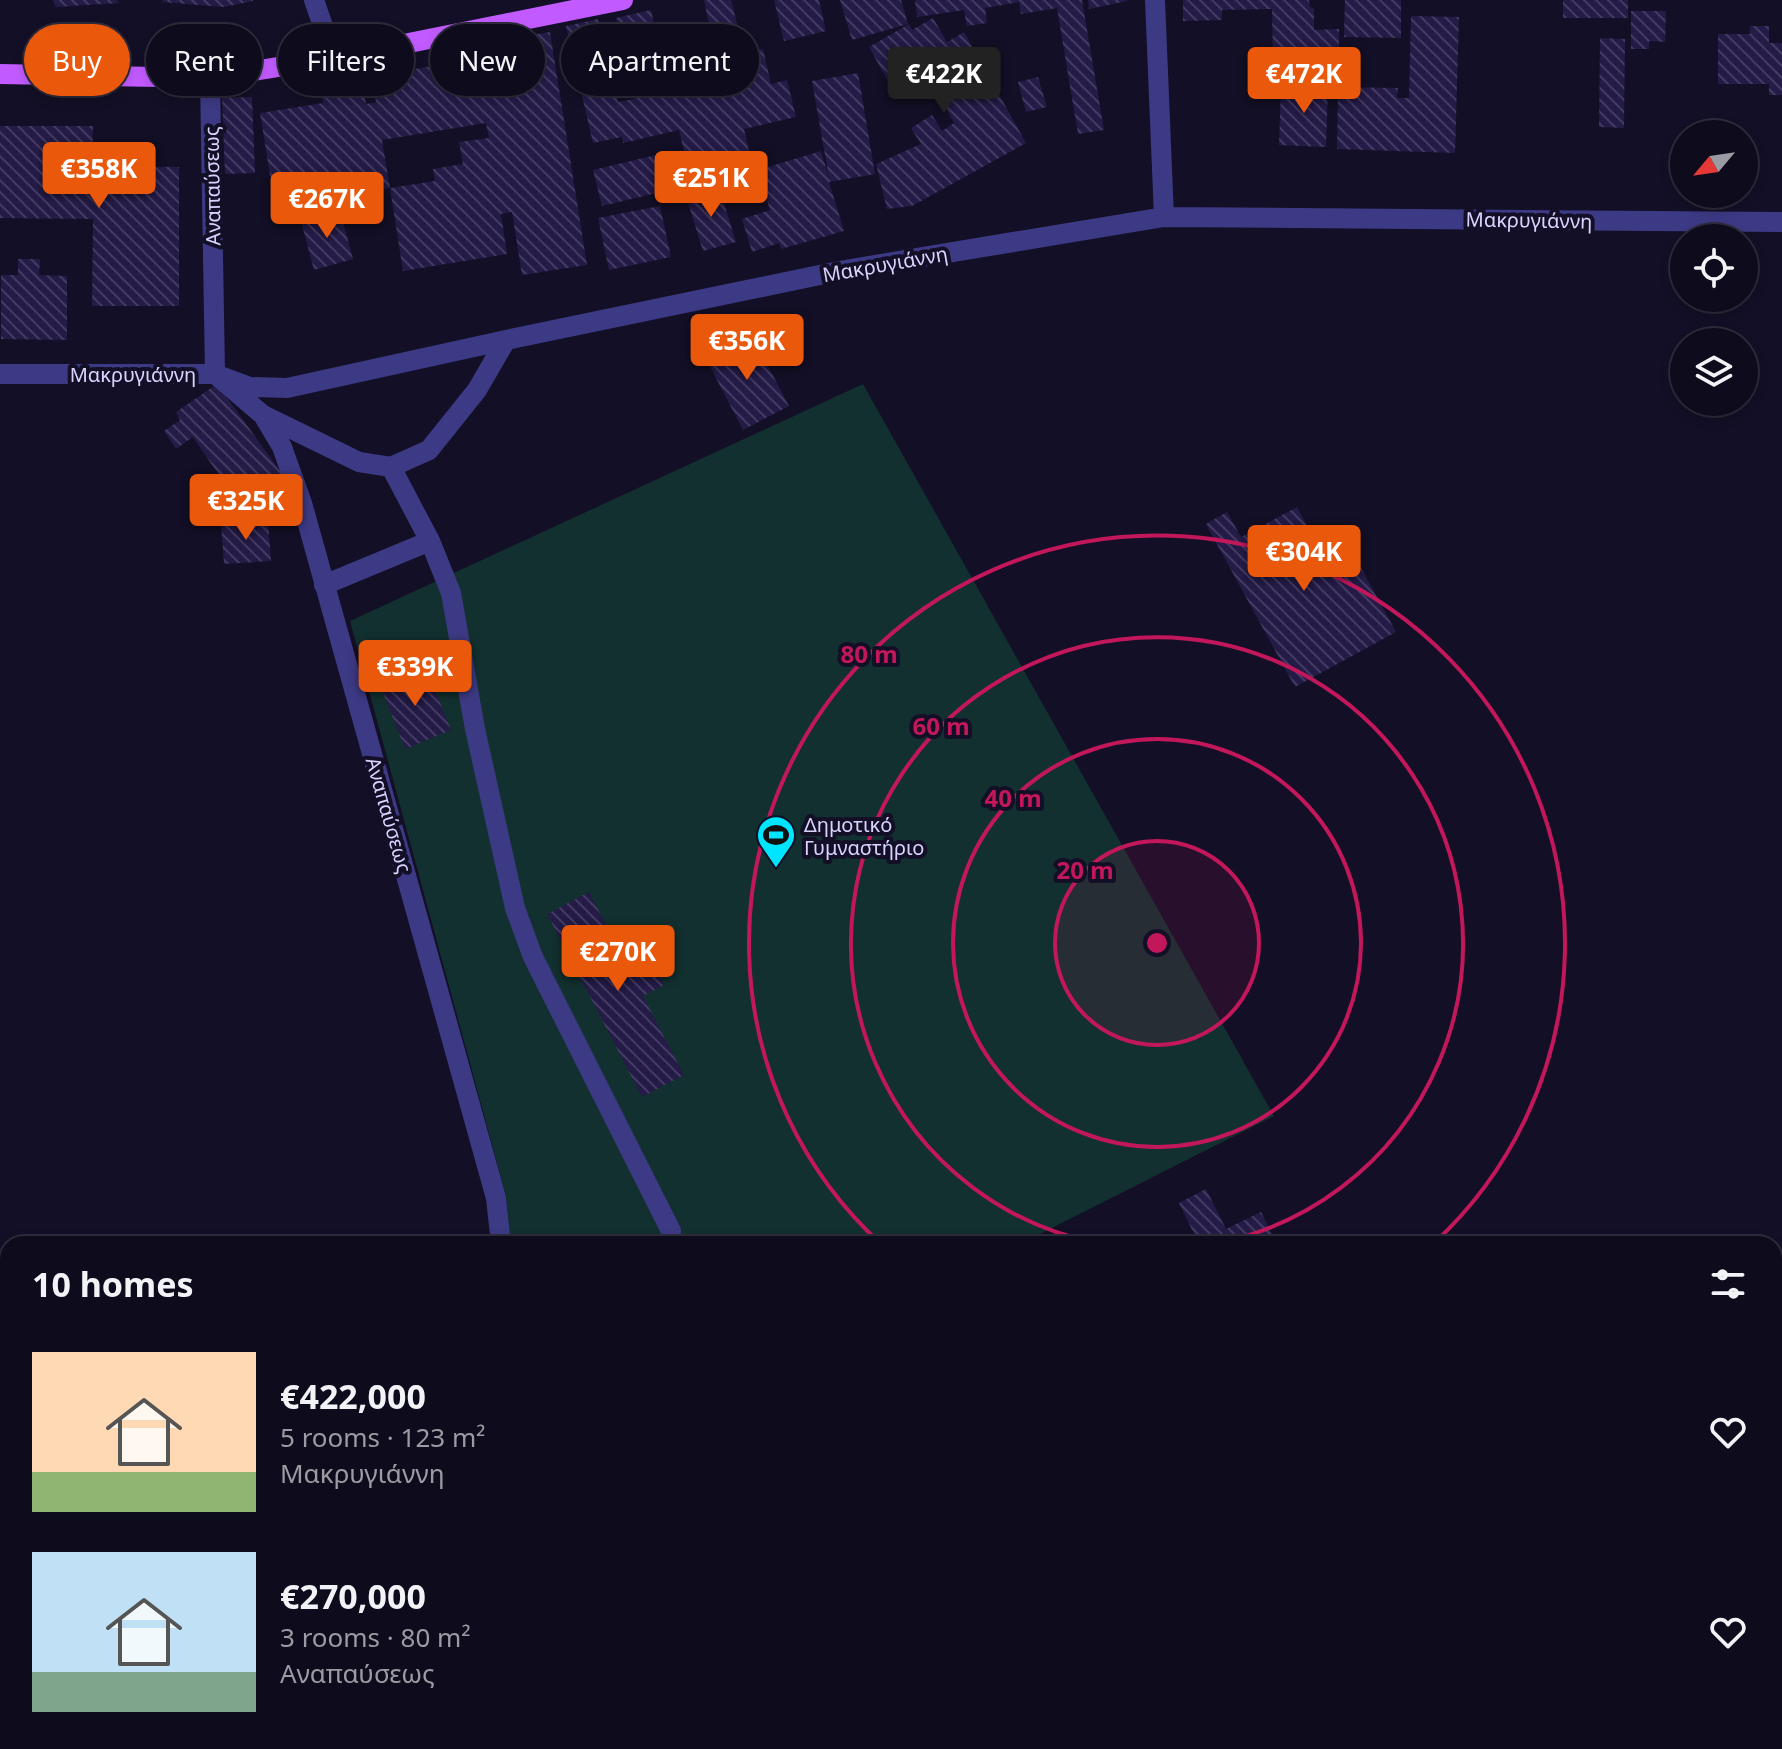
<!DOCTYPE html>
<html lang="en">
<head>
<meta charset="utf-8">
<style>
	:root { --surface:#0e0b1c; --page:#171425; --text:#f1f3f6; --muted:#9b9ba3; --line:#2e2b3b; --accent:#ea580c }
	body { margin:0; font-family:"Noto Sans",sans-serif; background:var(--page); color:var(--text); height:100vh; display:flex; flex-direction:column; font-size:30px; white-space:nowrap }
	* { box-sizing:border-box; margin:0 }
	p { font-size:26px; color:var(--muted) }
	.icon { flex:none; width:44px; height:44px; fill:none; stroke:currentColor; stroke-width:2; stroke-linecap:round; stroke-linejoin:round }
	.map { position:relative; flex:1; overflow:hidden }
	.panel { position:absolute; left:0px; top:1236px; width:1782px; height:514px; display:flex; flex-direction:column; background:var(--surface); border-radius:24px 24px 0 0; box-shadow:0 4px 12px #0003,0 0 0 2px var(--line) }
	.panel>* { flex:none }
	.top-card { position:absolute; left:24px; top:24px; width:800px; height:72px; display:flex; gap:16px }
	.needle { width:52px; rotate:241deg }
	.fabs { position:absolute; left:1670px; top:120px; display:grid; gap:16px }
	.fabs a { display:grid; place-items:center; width:88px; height:88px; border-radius:50%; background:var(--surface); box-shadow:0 4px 12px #0003,0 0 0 2px var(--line); font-size:40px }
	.price { position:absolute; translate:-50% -68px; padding:0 18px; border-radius:8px; background:var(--accent); color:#fff; font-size:26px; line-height:52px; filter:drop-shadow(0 2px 4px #0008) }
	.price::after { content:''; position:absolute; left:50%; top:48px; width:24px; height:18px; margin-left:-12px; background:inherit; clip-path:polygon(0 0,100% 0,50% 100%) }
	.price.current { background:#222; color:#fff }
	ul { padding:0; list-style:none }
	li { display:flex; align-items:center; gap:24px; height:200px; padding:0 32px }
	li span { display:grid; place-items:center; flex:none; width:224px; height:160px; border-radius:0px; color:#555 }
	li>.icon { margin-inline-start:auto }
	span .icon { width:96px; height:96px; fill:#fffc; stroke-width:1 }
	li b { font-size:34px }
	h2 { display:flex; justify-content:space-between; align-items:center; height:96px; padding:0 32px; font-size:34px }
	.tag { padding:0 28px; border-radius:36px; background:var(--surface); box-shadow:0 4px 12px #0003,0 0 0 2px var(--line); font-size:28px; line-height:72px }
	.tag.current { background:var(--accent); color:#fff }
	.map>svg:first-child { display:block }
	.cemetery { fill:url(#cemetery-stones) }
	.park { fill:#12302f }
	.building { fill:url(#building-back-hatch) }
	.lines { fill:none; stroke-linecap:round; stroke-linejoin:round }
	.path { stroke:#2fb8b0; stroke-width:5; stroke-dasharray:4 6; stroke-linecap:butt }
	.minor { stroke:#3d3a85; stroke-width:20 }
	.major { stroke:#c25bff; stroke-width:20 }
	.ring { fill:none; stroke:#c2185b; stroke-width:4 }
	.labels { text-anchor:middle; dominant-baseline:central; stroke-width:8; stroke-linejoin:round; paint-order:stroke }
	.street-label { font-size:20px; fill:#d9d4ff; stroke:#130f26 }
	.poi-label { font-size:20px; fill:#d9d4ff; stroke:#130f26; text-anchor:start }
	.centre { fill:#c2185b; stroke:#130f26; stroke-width:4 }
	.ring-label { font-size:24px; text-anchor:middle; font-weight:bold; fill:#c2185b; stroke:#130f26; stroke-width:8; stroke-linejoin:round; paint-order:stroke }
</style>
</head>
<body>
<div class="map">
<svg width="1782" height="1749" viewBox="0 0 1782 1749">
	<defs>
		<pattern id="cemetery-stones" width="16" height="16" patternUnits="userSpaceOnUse" patternTransform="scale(2)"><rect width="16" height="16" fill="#12302f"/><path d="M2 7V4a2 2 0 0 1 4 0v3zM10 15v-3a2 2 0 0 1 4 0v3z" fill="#344d4e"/></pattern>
		<pattern id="building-back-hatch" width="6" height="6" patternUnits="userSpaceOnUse" patternTransform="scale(2)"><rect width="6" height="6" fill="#241b47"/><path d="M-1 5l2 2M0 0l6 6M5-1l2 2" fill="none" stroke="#433b63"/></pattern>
	</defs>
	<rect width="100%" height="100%" fill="#130f26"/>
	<path class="cemetery" d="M 8,1398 L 8,1742 L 521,1742 L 522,1749 L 0,1749 L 0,1401 Z"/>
	<path class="park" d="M 863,384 L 1274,1116 L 1020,1244 L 511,1244 L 506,1196 L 350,621 Z"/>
	<path class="building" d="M 53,0 L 117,0 L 119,3 L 56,7 Z
		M 163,0 L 253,0 L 253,1 L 224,7 L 162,2 Z
		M 704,0 L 731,0 L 738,28 L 711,34 Z
		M 774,0 L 819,0 L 826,31 L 784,41 Z
		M 840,0 L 901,0 L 908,24 L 852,40 Z
		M 915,0 L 1082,0 L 1104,130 L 1078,134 L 1057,8 L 1021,14 L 1019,2 L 985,8 L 987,23 L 967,26 L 964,10 L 917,17 Z
		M 1088,0 L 1127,0 L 1127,1 L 1089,9 Z
		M 1183,0 L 1309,0 L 1310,7 L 1314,8 L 1314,30 L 1339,29 L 1339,56 L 1273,57 L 1272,9 L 1222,10 L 1222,20 L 1183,21 Z
		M 1345,0 L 1401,0 L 1401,38 L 1344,37 Z
		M 1563,0 L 1628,0 L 1628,18 L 1563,18 Z
		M 651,10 L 663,63 L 725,49 L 727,57 L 763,49 L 771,84 L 787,80 L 796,117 L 744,129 L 751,160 L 689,173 L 679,130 L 623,143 L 622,137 L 593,143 L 566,26 L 598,19 L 618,102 L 634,99 L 616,18 Z
		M 1631,11 L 1666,11 L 1665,42 L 1649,41 L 1649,49 L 1631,49 Z
		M 1411,16 L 1459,17 L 1455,153 L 1337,149 L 1338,87 L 1398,88 L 1397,98 L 1409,98 Z
		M 933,18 L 947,42 L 964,32 L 1026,143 L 912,206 L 887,209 L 876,164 L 921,144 L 911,128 L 932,115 L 942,131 L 954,123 L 922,67 L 890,85 L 869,47 L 909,24 L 912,30 Z
		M 1750,26 L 1769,26 L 1769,43 L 1782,43 L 1782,95 L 1769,95 L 1769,84 L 1718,84 L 1718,34 L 1750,34 Z
		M 550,32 L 587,265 L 522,275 L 512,212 L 501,214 L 507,254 L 403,271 L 390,188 L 435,181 L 433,169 L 463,164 L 459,142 L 489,138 L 486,123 L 382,140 L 390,188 L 275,206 L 260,113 L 323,103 L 318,70 L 359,63 L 366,104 L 376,102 L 372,76 L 476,59 L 474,44 Z
		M 1600,38 L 1625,39 L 1624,128 L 1599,127 Z
		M 858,73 L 875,174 L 829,182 L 844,231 L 781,249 L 779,243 L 752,252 L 742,219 L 770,210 L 758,170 L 821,151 L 829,178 L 812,81 Z
		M 1038,77 L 1047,107 L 1026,112 L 1018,82 Z
		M 1281,84 L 1328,85 L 1326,147 L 1279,145 Z
		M 252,97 L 255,173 L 225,174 L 222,98 Z
		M 0,126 L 93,126 L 92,166 L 179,167 L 179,306 L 92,306 L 93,219 L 0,218 Z
		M 656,155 L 665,191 L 602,206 L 593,170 Z
		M 719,187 L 736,242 L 703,251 L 686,196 Z
		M 660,206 L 671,257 L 609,270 L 598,218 Z
		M 340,211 L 353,259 L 314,270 L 301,221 Z
		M 18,259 L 40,259 L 39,275 L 67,276 L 67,340 L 1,339 L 1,275 L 18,275 Z
		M 751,334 L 789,406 L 743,430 L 705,357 Z
		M 217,384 L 288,482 L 244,512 L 193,437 L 176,449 L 164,431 L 180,420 L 176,412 Z
		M 1297,507 L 1319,548 L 1343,535 L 1396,632 L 1295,687 L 1206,524 L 1227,512 L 1241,537 Z
		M 268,520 L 271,561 L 224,564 L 221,523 Z
		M 426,667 L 451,730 L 405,749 L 380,685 Z
		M 589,892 L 627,965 L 649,954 L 664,985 L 643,996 L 684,1075 L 642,1097 L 547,914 Z
		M 1206,1189 L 1226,1229 L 1261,1212 L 1277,1244 L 1199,1244 L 1179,1203 Z"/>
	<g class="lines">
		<path class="path" d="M 0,1496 L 8,1493
			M 0,1683 L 8,1680
			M 289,1742 L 291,1749
			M 359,1749 L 388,1742"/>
		<path class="minor" d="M 314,0 L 334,58
			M 1155,0 L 1164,217
			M 210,78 L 215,374 L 263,415 L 282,447 L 302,503 L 496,1198 L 501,1244
			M 0,374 L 215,374 L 250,387 L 287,388 L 506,340 L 839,271 L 1164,217 L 1782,222
			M 263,415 L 359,462 L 391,467 L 429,450 L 477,390 L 506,340
			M 391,467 L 430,541
			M 324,585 L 430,541 L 451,593 L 475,729 L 515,908 L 533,957 L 671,1231
			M 470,1742 L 471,1749
			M 554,1742 L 554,1749"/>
		<path class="major" d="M 0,74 L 210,78 L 334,58 L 623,0"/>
	</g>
	<circle cx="1157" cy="943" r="102" fill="#c2185b" fill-opacity=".12"/>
	<g class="ring">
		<circle cx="1157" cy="943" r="102"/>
		<circle cx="1157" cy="943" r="204"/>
		<path d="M1101 1244A306 306 0 1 1 1213 1244"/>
		<path d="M881 1244A408 408 0 1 1 1433 1244"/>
	</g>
	<defs>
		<symbol id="stadium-pin" viewBox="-11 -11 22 30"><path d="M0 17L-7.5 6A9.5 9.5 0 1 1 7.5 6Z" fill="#00e5ff" stroke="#130f26"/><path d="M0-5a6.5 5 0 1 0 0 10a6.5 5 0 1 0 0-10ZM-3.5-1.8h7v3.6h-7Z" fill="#111"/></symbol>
	</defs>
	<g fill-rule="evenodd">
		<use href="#stadium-pin" x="754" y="813" width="44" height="60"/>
	</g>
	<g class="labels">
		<g class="street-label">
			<text transform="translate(212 186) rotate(-91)">Αναπαύσεως</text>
			<text transform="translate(1529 220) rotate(1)">Μακρυγιάννη</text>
			<text transform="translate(885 264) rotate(-10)">Μακρυγιάννη</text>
			<text x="133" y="374">Μακρυγιάννη</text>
			<text transform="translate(389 815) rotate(74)">Αναπαύσεως</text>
		</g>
		<g class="poi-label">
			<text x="804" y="824">Δημοτικό<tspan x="804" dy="23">Γυμναστήριο</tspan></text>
		</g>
	</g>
	<circle cx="1157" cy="943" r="12" class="centre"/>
	<g class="ring-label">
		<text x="869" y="663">80 m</text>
		<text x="941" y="735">60 m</text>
		<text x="1013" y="807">40 m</text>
		<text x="1085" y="879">20 m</text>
	</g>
</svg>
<div class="fabs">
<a><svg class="needle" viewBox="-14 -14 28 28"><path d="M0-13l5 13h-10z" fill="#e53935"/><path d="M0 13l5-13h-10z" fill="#9b9ba3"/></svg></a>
<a><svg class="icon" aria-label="locate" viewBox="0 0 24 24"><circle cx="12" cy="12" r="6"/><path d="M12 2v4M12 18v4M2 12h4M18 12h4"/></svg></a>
<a><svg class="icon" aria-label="layers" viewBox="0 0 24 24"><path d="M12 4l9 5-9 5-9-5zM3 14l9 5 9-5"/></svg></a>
</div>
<b class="price current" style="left:944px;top:115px">€422K</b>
<b class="price" style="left:1304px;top:115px">€472K</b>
<b class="price" style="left:99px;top:210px">€358K</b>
<b class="price" style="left:711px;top:219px">€251K</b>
<b class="price" style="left:327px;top:240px">€267K</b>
<b class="price" style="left:747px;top:382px">€356K</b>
<b class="price" style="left:246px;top:542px">€325K</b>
<b class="price" style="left:1304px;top:593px">€304K</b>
<b class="price" style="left:415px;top:708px">€339K</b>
<b class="price" style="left:618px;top:993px">€270K</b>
<div class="top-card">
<a class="tag current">Buy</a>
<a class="tag">Rent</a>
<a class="tag">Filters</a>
<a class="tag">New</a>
<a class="tag">Apartment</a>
</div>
<section class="panel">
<h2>10 homes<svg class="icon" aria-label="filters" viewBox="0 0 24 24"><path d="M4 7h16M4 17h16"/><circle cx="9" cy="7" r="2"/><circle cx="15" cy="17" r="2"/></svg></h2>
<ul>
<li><span style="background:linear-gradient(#ffd9b3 75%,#8fb573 0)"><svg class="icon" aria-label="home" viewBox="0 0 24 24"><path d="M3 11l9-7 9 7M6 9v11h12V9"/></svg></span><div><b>€422,000</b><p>5 rooms · 123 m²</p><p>Μακρυγιάννη</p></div><svg class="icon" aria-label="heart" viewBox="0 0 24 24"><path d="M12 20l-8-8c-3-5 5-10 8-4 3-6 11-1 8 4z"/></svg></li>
<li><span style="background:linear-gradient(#bfe0f5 75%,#7fa58c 0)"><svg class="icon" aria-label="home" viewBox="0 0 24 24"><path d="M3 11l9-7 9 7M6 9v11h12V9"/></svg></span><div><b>€270,000</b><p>3 rooms · 80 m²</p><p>Αναπαύσεως</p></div><svg class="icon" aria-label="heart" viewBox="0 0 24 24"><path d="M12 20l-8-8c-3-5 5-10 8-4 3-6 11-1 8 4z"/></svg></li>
</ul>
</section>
</div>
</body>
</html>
